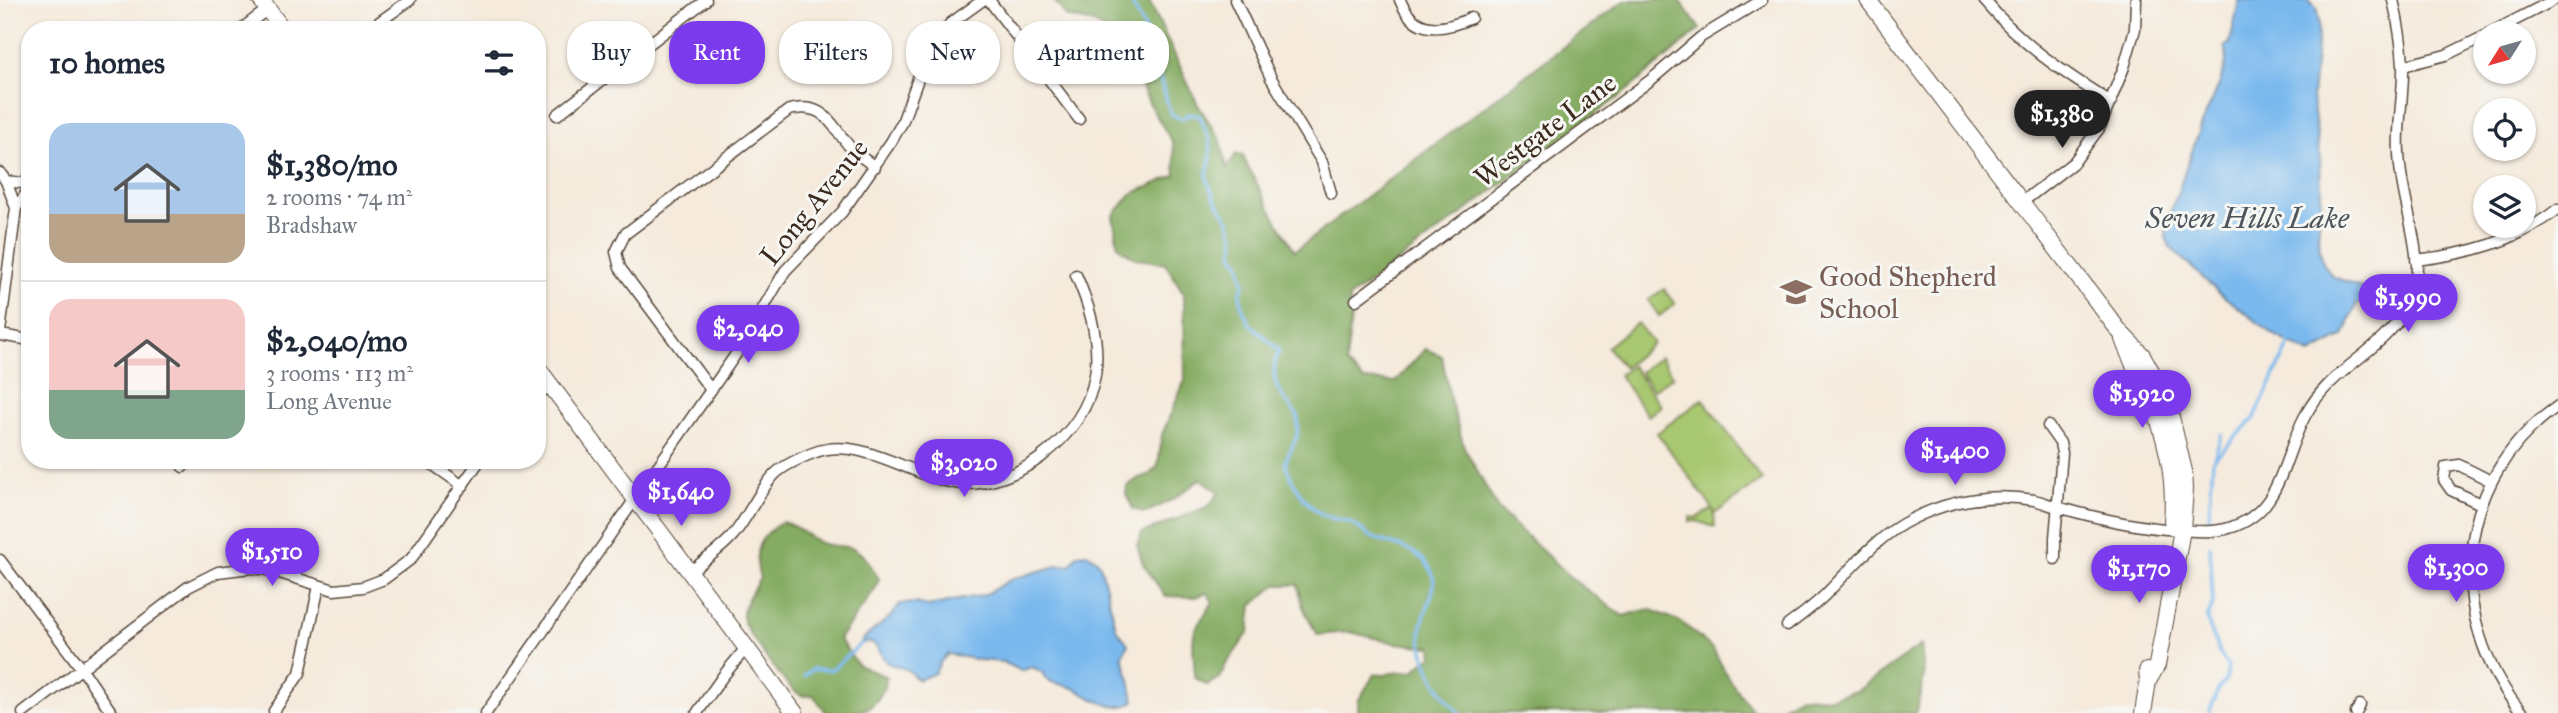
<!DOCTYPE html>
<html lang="en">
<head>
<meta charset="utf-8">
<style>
	:root { --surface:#fff; --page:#f2f2f3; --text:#1f2937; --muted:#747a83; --line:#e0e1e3; --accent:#7c3aed }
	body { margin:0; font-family:"IM FELL Great Primer",serif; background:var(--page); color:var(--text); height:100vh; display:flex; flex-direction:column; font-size:26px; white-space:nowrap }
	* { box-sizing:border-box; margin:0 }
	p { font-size:23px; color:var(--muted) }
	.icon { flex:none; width:38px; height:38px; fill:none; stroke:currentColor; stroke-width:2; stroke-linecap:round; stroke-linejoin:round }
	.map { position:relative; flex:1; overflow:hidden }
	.sheet { position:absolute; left:21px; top:21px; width:525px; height:448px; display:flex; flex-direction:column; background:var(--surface); border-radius:28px; box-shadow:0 2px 5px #0004 }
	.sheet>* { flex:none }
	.banner { position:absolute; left:567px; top:21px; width:665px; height:63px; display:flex; gap:14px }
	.needle { width:46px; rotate:233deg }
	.buttons { position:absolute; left:2473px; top:21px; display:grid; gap:14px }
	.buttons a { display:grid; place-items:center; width:63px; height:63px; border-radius:50%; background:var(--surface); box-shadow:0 2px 5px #0004; font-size:35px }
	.price { position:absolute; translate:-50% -60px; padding:0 16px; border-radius:24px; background:var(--accent); color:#fff; font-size:23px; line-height:46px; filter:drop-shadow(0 2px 4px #0008) }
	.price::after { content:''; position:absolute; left:50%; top:42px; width:21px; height:16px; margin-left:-10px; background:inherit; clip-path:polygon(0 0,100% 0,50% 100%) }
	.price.selected { background:#222; color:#fff }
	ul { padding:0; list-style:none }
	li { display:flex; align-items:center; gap:21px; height:175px; padding:0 28px }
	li+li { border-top:2px solid var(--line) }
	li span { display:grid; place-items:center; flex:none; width:196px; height:140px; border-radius:21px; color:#555 }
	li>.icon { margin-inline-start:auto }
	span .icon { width:84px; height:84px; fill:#fffc; stroke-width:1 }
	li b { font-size:30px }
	h2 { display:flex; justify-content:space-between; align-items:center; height:84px; padding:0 28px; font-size:30px }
	.pill { padding:0 24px; border-radius:28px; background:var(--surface); box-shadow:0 2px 5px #0004; font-size:24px; line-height:63px }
	.pill.selected { background:var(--accent); color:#fff }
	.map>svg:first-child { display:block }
	.green { fill:#a7c76f; stroke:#717846; stroke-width:2 }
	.forest { fill:#85ac62; stroke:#606b40; stroke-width:2 }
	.water { fill:#7ab9ee; stroke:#5a7286; stroke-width:2 }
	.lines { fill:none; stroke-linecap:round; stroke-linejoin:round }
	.stream { stroke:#7ab9ee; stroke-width:3.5 }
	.street-casing { stroke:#57473a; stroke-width:13 }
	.secondary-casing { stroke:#57473a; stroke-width:18 }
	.street { stroke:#fff; stroke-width:10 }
	.secondary { stroke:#fff; stroke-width:16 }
	.labels { text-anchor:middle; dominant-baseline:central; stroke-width:6; stroke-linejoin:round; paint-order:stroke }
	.street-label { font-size:28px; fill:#3b2a1e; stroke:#f6f6f2 }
	.education-label { font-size:28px; fill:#785e54; stroke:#f6f6f2; text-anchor:start }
	.water-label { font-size:30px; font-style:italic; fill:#4e555c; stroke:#f6f6f2 }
</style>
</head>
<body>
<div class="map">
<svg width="2558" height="713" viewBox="0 0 2558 713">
	<rect width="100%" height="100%" fill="#f6f6f2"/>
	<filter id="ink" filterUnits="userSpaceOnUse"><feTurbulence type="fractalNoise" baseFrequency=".0143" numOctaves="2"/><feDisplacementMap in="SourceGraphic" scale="14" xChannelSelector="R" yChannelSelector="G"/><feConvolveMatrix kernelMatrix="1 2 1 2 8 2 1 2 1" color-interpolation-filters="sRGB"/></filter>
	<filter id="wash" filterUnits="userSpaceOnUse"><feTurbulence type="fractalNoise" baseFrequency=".00686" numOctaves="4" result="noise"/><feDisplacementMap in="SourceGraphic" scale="28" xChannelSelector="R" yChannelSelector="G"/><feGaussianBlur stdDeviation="1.57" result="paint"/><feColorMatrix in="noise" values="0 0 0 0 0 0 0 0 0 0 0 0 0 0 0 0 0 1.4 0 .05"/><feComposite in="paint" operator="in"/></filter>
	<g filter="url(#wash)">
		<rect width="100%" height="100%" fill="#f5eadb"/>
		<path class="green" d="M 1664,289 L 1675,304 L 1659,316 L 1648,300 Z
			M 1637,323 L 1653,343 L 1624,368 L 1607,347 Z
			M 1660,357 L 1673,376 L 1653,390 L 1640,372 Z
			M 1632,366 L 1661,406 L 1648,416 L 1619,375 Z
			M 1703,399 L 1762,480 L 1716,513 L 1714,511 L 1715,527 L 1696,521 L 1690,522 L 1690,517 L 1696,518 L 1713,509 L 1657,433 Z"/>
		<path class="forest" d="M 1054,0 L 1149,0 L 1198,105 L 1221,141 L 1227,168 L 1236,154 L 1242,155 L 1269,207 L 1295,251 L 1625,0 L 1679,0 L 1700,29 L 1629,89 L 1349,298 L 1351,318 L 1346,363 L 1363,380 L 1395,382 L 1425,349 L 1442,356 L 1450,399 L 1464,447 L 1498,509 L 1572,579 L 1623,616 L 1649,609 L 1681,622 L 1713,649 L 1730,681 L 1753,711 L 1776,710 L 1801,696 L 1829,698 L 1857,691 L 1921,645 L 1924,675 L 1916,713 L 1358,713 L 1358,701 L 1374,675 L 1413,671 L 1433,655 L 1432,647 L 1395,643 L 1350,632 L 1317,635 L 1303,607 L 1298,585 L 1276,585 L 1252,605 L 1249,632 L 1225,666 L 1220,678 L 1207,685 L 1194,677 C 1196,662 1190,646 1195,631 C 1199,621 1208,611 1213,602 L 1207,593 L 1195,597 L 1165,596 L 1143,564 L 1137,545 L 1142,533 L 1209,506 L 1219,492 L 1201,479 L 1172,500 L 1145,513 L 1133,509 L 1126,494 L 1127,486 L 1139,478 L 1149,475 L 1158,466 L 1162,435 L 1185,380 L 1184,294 L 1165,263 L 1137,259 L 1118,247 L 1113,216 L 1131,194 L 1176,175 L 1173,143 L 1151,107 L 1135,72 L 1138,49 L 1121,43 L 1094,23 L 1067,17 Z
			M 782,522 C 797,525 807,537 821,543 C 832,547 844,545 854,549 C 865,554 873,569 879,579 L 875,589 L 839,639 L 858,665 L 887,677 C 878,713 862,713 827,713 L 813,695 C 807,696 802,697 797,693 C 786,685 744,631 743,618 C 742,604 754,589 760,578 C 752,550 758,537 782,522 Z"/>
		<path class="water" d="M 2239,0 L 2308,0 L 2316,8 L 2319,22 L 2312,97 L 2320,159 L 2321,201 L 2318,238 L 2323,263 L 2332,276 L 2362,288 L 2366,300 L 2356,305 L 2344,336 L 2310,354 L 2273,334 L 2217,291 L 2170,247 L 2166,237 L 2167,222 C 2179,189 2190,156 2202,124 C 2208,105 2233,66 2225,46 L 2230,43 Z
			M 1087,553 L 1097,560 L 1101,567 L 1116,628 L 1128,644 L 1122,656 L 1130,680 L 1134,701 C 1120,713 1095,701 1079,691 C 1067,682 1047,687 1042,672 L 1032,667 L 1021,671 L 1003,662 L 979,660 L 948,654 L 941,661 L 935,673 L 918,680 L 908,670 L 887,663 L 875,645 L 869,642 L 862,643 L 864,638 L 891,616 L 899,604 L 916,603 L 928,606 L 984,595 L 1012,579 L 1060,565 L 1070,565 L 1078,554 Z"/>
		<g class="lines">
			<path class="stream" d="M 1130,0 L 1144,27 L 1171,114 L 1182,119 L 1188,114 L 1200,116 L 1210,142 L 1211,157 L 1207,172 L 1208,182 L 1215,199 L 1229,221 L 1235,240 L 1233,254 L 1240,264 L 1244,284 L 1240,293 L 1242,307 L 1249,323 L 1279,350 C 1267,379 1278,393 1298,416 L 1297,436 L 1285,462 C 1291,481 1303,503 1321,514 C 1330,519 1341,519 1351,523 C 1359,527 1365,534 1374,538 C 1391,545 1413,547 1426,563 C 1446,586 1421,608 1421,633 C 1421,661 1440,695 1460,713
				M 2214,458 L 2222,434
				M 2209,519 L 2213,460 L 2254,419 L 2290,343
				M 804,676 L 813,669 L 831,670 L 862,643
				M 2209,713 L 2217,692 L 2226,679 L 2228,666 L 2218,650 L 2207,619 L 2213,604 L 2210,546"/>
		</g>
	</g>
	<g filter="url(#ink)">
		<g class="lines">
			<defs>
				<path id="street" d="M 989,0 L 1079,119
					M 1235,0 L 1271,78 L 1322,162 L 1331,193
					M 1400,0 C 1414,35 1442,31 1471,18
					M 1984,0 C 2020,43 2063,73 2111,102
					M 240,30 L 268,9
					M 368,30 L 410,0
					M 2490,33 L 2554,0
					M 2403,66 L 2446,55 L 2485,36
					M 557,115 L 706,0
					M 0,173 L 6,181 L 16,208 L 0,332
					M 6,181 L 30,184
					M 2021,203 L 2074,162 L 2100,127 L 2124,67 L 2135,29 L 2136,0
					M 16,208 L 30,188
					M 2416,260 C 2468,254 2516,242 2558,209
					M 1356,300 L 1652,79 L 1701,37 L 1762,0
					M 0,335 L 30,340
					M 711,390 L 620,268 L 616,252 L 625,234 L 789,110 C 824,102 830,123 849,146 C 856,154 866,160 875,167
					M 537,396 L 551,384
					M 2048,426 L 2060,443 L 2062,453 L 2055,538 L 2055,559
					M 178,460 L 183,467
					M 426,460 L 463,486
					M 2481,504 L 2451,490 L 2444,480 L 2446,467 L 2459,465 L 2491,481
					M 0,560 L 82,669 L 112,713
					M 690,572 C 704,560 723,548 734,534 C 748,517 761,487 776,473 C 785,465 803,457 813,453 C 862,433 916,482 966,484 C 992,484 1019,473 1040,458 C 1107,407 1108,347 1076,275
					M 1787,626 C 1800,616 1814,606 1825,595 C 1852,568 1877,536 1912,519 C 1950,500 1992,493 2034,500 C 2043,502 2052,506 2061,508 C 2100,519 2139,528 2179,530 C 2195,531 2213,533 2229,528 C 2282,513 2282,458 2305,416 C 2330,368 2381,353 2406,309 C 2413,298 2417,280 2417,267 C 2416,231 2400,191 2399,153 C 2397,124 2404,94 2403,65 C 2402,44 2398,21 2393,0
					M 274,711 L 300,673 L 319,586
					M 23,713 L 188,587 L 218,572 L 250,568 L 270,570 L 334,590 L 363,587 L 384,579 L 411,559 L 480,460
					M 486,713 L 736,354 L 785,271 L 842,212 L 891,142 L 902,123 L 923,65 L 936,39 L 951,23 L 983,0
					M 697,713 L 723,676 L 746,648
					M 2356,713 L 2360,705
					M 2522,713 C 2443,618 2454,478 2558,406"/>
				<path id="secondary" d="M 261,0 L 283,30
					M 1868,0 L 2120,332 L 2142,355 L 2156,380 L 2171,417 L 2184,471 L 2185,489 L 2182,530 L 2157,665 L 2148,681
					M 2123,339 C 2130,359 2140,375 2148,394 C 2166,433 2176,478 2172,521
					M 537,367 L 795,713
					M 2143,713 L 2148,681 L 2147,671"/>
			</defs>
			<use href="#street" class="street-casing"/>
			<use href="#secondary" class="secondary-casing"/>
			<use href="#street" class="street"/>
			<use href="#secondary" class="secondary"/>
		</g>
	</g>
	<defs>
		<symbol id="school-bare" viewBox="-9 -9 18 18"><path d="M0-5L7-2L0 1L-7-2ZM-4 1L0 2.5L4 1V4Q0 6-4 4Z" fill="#8d6e63" stroke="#f6f6f2" stroke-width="2.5" paint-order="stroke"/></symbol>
	</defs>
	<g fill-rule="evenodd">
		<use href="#school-bare" x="1774" y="270" width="44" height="44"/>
	</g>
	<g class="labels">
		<g class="street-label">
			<text transform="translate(1545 130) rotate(-37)">Westgate Lane</text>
			<text transform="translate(814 202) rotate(-51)">Long Avenue</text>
		</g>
		<g class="education-label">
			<text x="1819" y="276">Good Shepherd<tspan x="1819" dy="32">School</tspan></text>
		</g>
		<g class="water-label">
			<text x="2247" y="218">Seven Hills Lake</text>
		</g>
	</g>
</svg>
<div class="buttons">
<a><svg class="needle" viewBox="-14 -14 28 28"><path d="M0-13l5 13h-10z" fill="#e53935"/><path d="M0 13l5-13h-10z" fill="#747a83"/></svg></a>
<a><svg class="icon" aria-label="locate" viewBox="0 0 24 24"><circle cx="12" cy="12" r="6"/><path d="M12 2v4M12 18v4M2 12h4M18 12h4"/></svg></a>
<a><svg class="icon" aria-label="layers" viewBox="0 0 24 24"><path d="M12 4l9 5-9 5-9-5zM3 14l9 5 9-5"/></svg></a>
</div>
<b class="price selected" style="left:2062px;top:150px">$1,380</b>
<b class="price" style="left:2408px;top:334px">$1,990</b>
<b class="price" style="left:748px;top:365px">$2,040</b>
<b class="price" style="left:2142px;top:430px">$1,920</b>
<b class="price" style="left:1955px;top:487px">$1,400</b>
<b class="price" style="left:964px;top:499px">$3,020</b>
<b class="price" style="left:681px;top:528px">$1,640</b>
<b class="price" style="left:272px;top:588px">$1,510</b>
<b class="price" style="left:2456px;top:604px">$1,300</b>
<b class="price" style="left:2139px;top:605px">$1,170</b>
<div class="banner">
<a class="pill">Buy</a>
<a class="pill selected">Rent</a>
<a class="pill">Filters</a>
<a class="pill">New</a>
<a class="pill">Apartment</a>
</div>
<section class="sheet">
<h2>10 homes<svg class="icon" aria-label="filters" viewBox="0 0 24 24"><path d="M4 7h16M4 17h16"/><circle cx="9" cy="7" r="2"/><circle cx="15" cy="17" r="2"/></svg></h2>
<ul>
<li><span style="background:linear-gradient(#a9c7e8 65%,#b9a48a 0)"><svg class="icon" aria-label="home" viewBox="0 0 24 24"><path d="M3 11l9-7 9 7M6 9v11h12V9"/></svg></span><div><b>$1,380/mo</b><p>2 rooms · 74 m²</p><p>Bradshaw</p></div></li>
<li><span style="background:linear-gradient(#f6c9c9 65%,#7fa58c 0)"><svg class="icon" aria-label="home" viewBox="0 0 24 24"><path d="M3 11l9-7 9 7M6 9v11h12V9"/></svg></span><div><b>$2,040/mo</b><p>3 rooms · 113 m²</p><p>Long Avenue</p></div></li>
</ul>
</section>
</div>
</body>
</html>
